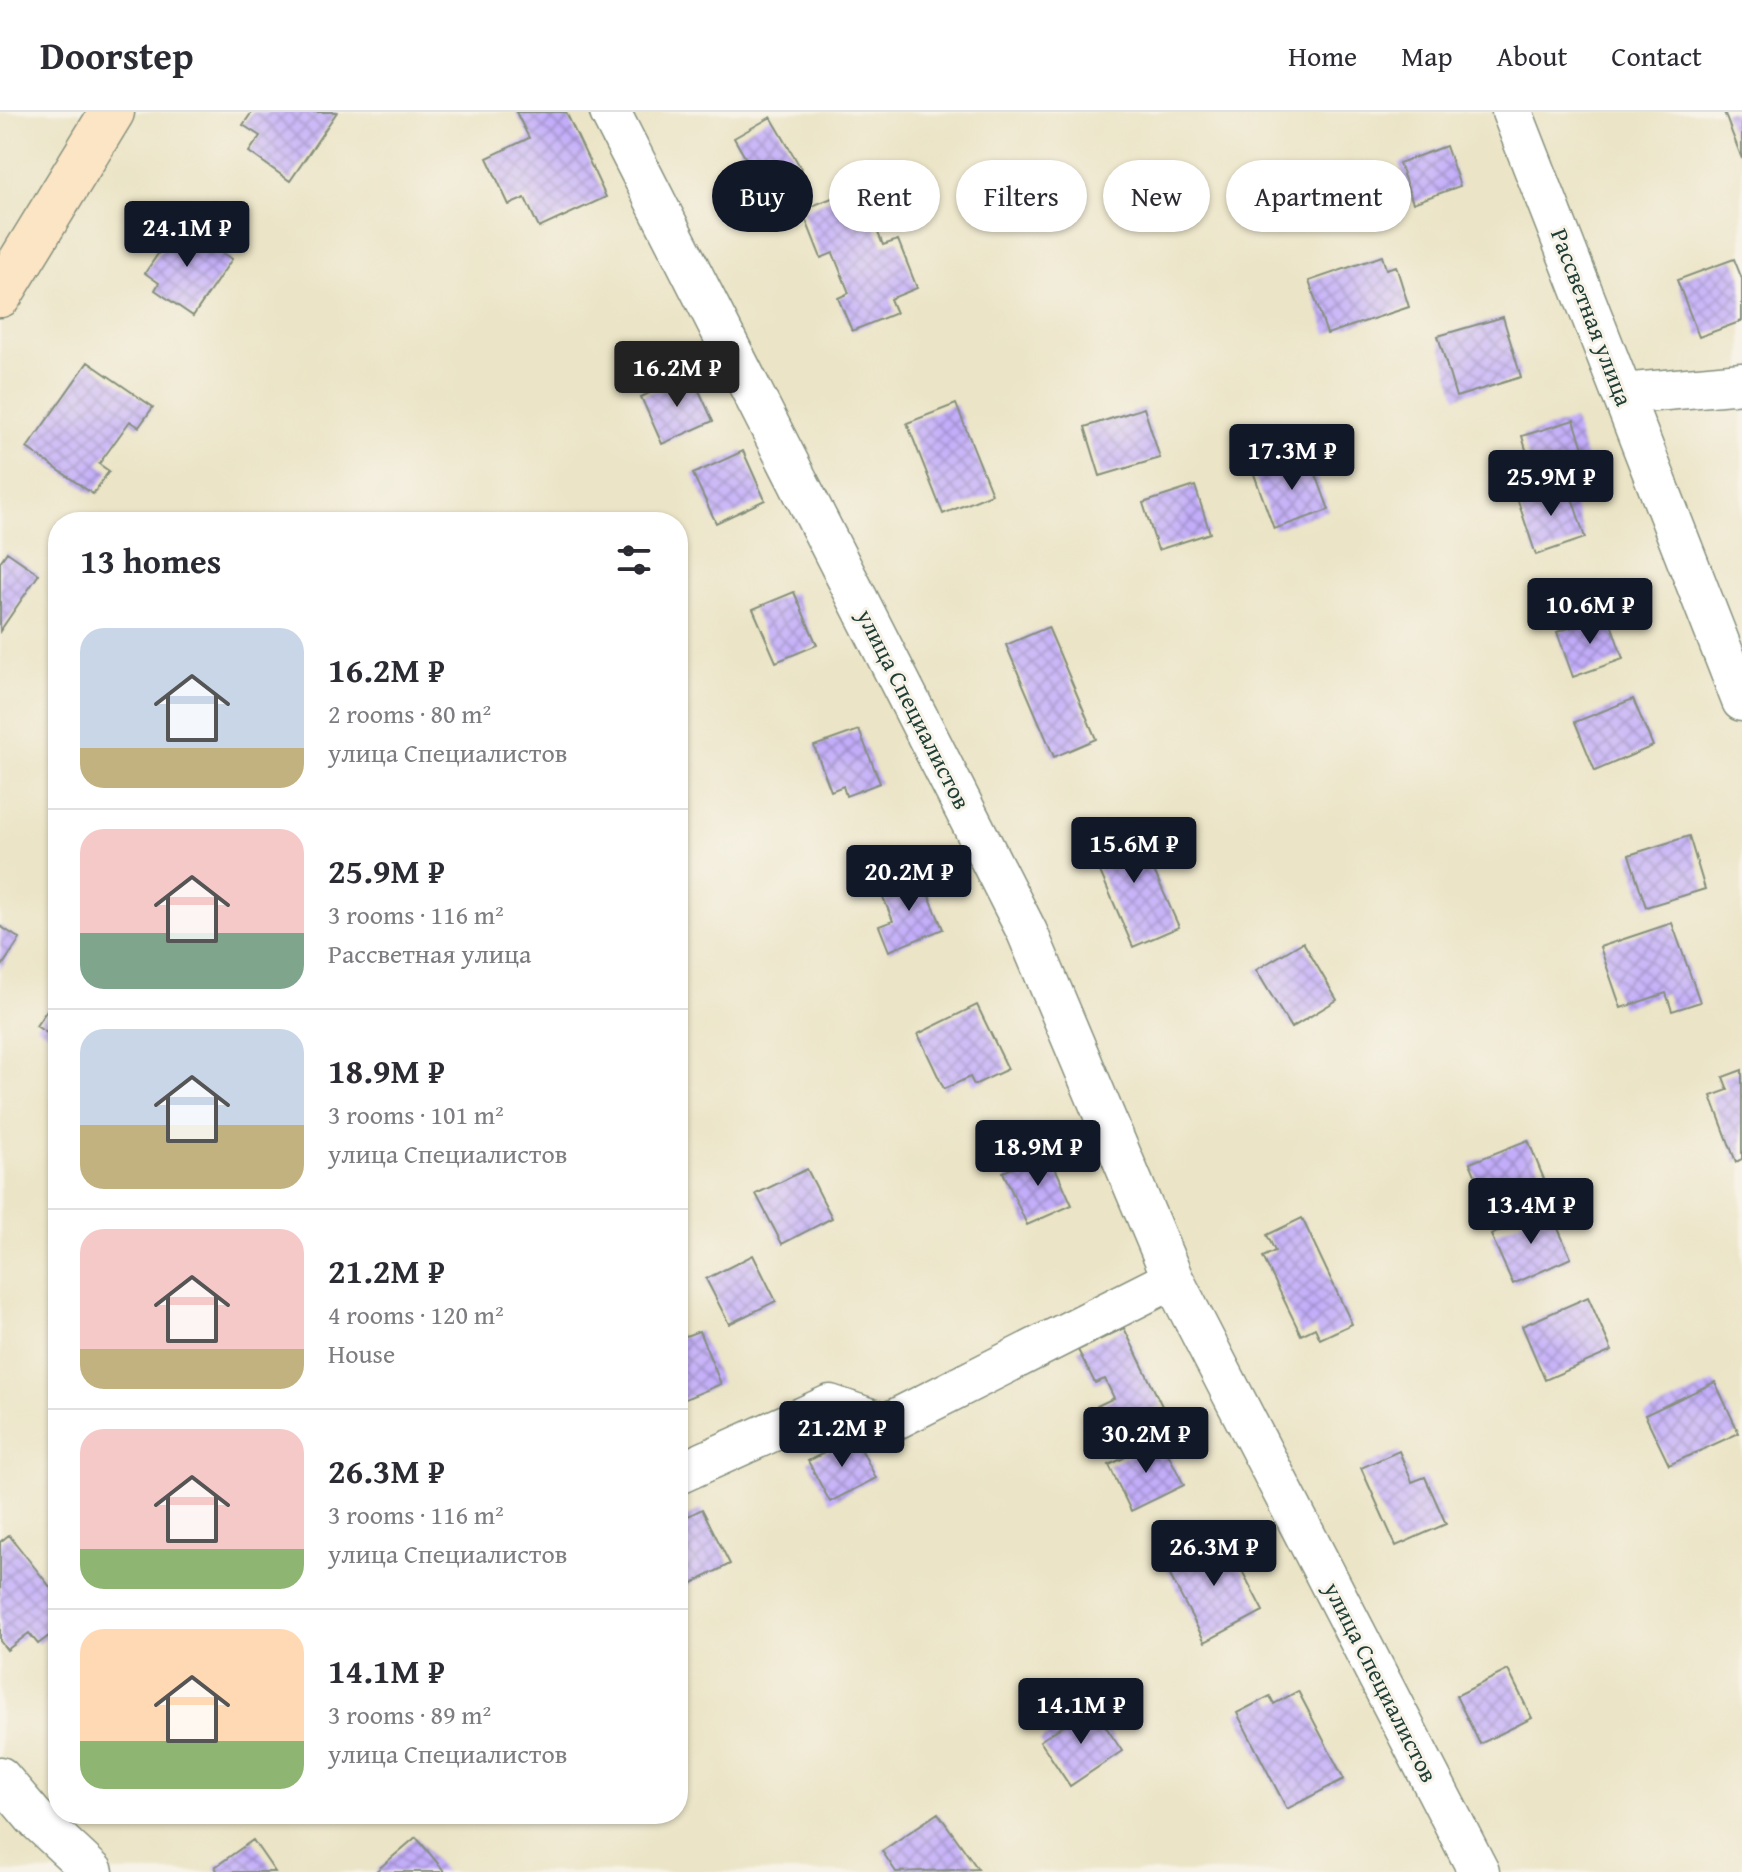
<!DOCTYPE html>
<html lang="en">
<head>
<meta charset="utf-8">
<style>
	:root { --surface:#fff; --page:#f7f7f7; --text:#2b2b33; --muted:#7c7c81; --line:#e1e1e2; --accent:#111827 }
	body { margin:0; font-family:"Gentium Book Plus",serif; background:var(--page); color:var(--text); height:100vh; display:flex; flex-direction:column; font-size:30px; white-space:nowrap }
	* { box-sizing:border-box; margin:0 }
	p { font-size:26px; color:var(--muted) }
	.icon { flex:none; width:44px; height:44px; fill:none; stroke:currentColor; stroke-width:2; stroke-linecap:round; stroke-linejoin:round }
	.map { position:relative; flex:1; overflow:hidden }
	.panel { position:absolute; left:48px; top:400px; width:640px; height:1312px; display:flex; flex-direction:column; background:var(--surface); border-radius:32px; box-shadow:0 2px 6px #0004 }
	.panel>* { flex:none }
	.hud { position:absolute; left:712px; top:48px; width:760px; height:72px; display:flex; gap:16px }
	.price { position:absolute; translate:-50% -68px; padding:0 18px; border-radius:8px; background:var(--accent); color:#fff; font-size:26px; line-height:52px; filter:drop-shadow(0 2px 4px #0008) }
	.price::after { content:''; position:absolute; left:50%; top:48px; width:24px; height:18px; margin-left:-12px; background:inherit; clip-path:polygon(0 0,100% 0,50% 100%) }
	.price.current { background:#222; color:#fff }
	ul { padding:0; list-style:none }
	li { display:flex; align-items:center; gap:24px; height:200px; padding:0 32px }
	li+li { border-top:2px solid var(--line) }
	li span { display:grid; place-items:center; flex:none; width:224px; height:160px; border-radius:24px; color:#555 }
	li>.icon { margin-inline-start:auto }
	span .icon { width:96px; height:96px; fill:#fffc; stroke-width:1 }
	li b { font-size:34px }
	h2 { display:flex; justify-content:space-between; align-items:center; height:96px; padding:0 32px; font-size:34px }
	.pill { padding:0 28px; border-radius:36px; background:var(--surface); box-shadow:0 2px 6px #0004; font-size:28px; line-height:72px }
	.pill.current { background:var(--accent); color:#fff }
	header { display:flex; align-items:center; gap:48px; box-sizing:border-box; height:112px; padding:0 40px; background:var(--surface); border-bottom:2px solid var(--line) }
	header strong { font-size:38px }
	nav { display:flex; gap:44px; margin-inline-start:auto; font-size:28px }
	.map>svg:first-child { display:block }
	.building { fill:url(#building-cross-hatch) }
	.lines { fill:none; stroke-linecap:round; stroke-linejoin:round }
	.street-casing { stroke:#85907d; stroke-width:43 }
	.secondary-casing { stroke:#85907d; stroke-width:47 }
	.street { stroke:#fff; stroke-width:40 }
	.secondary { stroke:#fce5c4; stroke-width:44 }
	.labels { text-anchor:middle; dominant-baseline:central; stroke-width:6; stroke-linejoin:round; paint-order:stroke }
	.street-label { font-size:24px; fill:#1f3d34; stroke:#f7f3e8 }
</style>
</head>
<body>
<header>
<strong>Doorstep</strong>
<nav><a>Home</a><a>Map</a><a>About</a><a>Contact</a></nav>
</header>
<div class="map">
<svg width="1742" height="1760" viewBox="0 0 1742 1760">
	<defs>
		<pattern id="building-cross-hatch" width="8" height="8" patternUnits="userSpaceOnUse" patternTransform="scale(2)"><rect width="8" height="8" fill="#c3adfa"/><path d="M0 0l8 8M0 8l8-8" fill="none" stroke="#9e8ecb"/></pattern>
	</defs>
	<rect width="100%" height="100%" fill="#f7f3e8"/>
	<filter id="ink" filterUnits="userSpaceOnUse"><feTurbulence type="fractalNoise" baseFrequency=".0125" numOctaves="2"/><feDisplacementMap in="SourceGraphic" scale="16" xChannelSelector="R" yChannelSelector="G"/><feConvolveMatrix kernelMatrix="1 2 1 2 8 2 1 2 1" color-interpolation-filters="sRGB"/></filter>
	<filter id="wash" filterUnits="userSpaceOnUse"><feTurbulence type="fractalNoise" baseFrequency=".006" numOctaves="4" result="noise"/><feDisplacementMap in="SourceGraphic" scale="32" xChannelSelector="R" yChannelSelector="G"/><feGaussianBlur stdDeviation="1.8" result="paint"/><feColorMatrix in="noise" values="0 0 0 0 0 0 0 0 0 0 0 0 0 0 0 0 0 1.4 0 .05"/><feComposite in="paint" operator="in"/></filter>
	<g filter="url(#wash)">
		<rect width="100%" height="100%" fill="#ebe4c6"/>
		<g id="blocks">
			<path class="building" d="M 252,0 L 337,0 L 290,69 L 249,40 L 260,24 L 243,13 Z
				M 516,0 L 566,0 L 606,85 L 539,116 L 525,86 L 509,93 L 487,46 L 529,26 Z
				M 1724,0 L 1742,0 L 1742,47 Z
				M 771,5 L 802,58 L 765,80 L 734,26 Z
				M 1446,34 L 1460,74 L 1413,91 L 1399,51 Z
				M 859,75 L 883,133 L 898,128 L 917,176 L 890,187 L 896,201 L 852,219 L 838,186 L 849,181 L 833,141 L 821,146 L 802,98 Z
				M 179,111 L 232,147 L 193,204 L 155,178 L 159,171 L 145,161 Z
				M 1382,144 L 1386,157 L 1396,154 L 1409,195 L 1327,222 L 1309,169 Z
				M 1734,147 L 1742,167 L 1742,209 L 1699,225 L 1677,168 Z
				M 1503,205 L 1521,265 L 1456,285 L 1438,224 Z
				M 88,250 L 153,295 L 139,315 L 130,309 L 99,352 L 109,359 L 93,382 L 27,336 Z
				M 691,261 L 713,309 L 662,332 L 641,285 Z
				M 956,292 L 992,382 L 943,402 L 907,311 Z
				M 1144,296 L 1160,346 L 1100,364 L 1085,315 Z
				M 1574,308 L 1586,346 L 1533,362 L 1522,324 Z
				M 743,339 L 765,388 L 716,411 L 693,362 Z
				M 1309,343 L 1329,398 L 1274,417 L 1254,362 Z
				M 1567,370 L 1585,426 L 1536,443 L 1517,386 Z
				M 1195,374 L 1210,421 L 1158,438 L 1143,391 Z
				M 7,440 L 39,462 L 0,519 L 0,450 Z
				M 794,480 L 817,533 L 776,550 L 753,497 Z
				M 1608,503 L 1623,547 L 1573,565 L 1557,520 Z
				M 1048,515 L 1096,627 L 1054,645 L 1006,533 Z
				M 1633,587 L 1653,634 L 1595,659 L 1575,610 Z
				M 859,618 L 880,671 L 846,684 L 843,674 L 831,679 L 814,634 Z
				M 1132,709 L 1179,815 L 1133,835 L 1091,739 L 1107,732 L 1102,722 Z
				M 1689,724 L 1705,777 L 1646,795 L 1629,743 Z
				M 920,762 L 943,817 L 889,839 L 879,814 L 893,809 L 880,778 Z
				M 1672,811 L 1700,890 L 1672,899 L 1666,881 L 1621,896 L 1600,835 Z
				M 0,814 L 20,827 L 0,857 Z
				M 1303,830 L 1337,888 L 1291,916 L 1256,858 Z
				M 58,882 L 58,928 L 36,914 Z
				M 977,893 L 1008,957 L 974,973 L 970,965 L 944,977 L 918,922 Z
				M 1742,958 L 1742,1047 L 1736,1050 L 1711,984 L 1728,978 L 1723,965 Z
				M 1528,1028 L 1548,1077 L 1491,1100 L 1470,1051 Z
				M 1048,1040 L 1072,1093 L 1027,1113 L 1003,1060 Z
				M 807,1057 L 832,1106 L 782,1132 L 756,1082 Z
				M 1549,1096 L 1571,1146 L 1513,1172 L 1491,1123 Z
				M 1302,1106 L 1352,1212 L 1320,1227 L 1315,1216 L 1301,1223 L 1263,1145 L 1275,1139 L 1267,1123 Z
				M 753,1143 L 776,1189 L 729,1212 L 706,1167 Z
				M 1588,1185 L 1612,1239 L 1545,1268 L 1522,1214 Z
				M 1124,1216 L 1162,1294 L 1109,1321 L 1097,1294 L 1114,1286 L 1105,1267 L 1095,1271 L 1078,1238 Z
				M 699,1219 L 721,1272 L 678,1290 L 678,1227 Z
				M 1715,1270 L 1739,1321 L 1669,1353 L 1645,1303 Z
				M 855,1325 L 876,1366 L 830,1390 L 808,1349 Z
				M 1161,1328 L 1184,1373 L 1131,1399 L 1109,1353 Z
				M 1399,1339 L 1412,1370 L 1425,1365 L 1446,1412 L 1396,1434 L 1361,1356 Z
				M 702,1397 L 730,1452 L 685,1475 L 678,1460 L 678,1409 Z
				M 1223,1422 L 1263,1499 L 1205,1530 L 1164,1452 Z
				M 9,1423 L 58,1485 L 58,1517 L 38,1532 L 29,1521 L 7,1538 L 0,1529 L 0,1430 Z
				M 1508,1558 L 1532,1606 L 1480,1632 L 1456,1584 Z
				M 1298,1579 L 1344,1667 L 1287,1697 L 1237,1601 L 1270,1584 L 1274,1592 Z
				M 1092,1594 L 1122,1639 L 1070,1674 L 1040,1629 Z
				M 938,1701 L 978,1757 L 896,1760 L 882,1739 Z
				M 416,1725 L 445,1760 L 375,1760 Z
				M 253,1728 L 275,1760 L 218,1760 L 215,1755 Z"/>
		</g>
	</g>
	<g filter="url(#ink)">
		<use href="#blocks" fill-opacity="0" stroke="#85907d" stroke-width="2"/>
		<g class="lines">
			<defs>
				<path id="street" d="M 610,0 L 1027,820 L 1173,1167 L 1479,1760
					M 1512,0 L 1742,589
					M 1622,282 L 1742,271
					M 678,1362 L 830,1293 L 886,1312 L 1173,1167
					M 0,1665 L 34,1705 L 93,1760"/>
				<path id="secondary" d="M 0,183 L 112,0"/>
			</defs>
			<use href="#street" class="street-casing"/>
			<use href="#secondary" class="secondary-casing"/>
			<use href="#street" class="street"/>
			<use href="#secondary" class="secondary"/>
		</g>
	</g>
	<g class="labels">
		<g class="street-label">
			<text transform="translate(1592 205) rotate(69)">Рассветная улица</text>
			<text transform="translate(914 597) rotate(63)">улица Специалистов</text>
			<text transform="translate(1381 1570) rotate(63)">улица Специалистов</text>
		</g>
	</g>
</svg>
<b class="price" style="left:187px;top:157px">24.1M ₽</b>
<b class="price current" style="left:677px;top:297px">16.2M ₽</b>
<b class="price" style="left:1292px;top:380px">17.3M ₽</b>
<b class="price" style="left:1551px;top:406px">25.9M ₽</b>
<b class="price" style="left:1590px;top:534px">10.6M ₽</b>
<b class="price" style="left:1134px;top:773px">15.6M ₽</b>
<b class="price" style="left:909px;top:801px">20.2M ₽</b>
<b class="price" style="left:1038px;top:1076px">18.9M ₽</b>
<b class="price" style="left:1531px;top:1134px">13.4M ₽</b>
<b class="price" style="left:842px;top:1357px">21.2M ₽</b>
<b class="price" style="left:1146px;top:1363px">30.2M ₽</b>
<b class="price" style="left:1214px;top:1476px">26.3M ₽</b>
<b class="price" style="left:1081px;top:1634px">14.1M ₽</b>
<div class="hud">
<a class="pill current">Buy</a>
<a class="pill">Rent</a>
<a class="pill">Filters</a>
<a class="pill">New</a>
<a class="pill">Apartment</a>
</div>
<section class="panel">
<h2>13 homes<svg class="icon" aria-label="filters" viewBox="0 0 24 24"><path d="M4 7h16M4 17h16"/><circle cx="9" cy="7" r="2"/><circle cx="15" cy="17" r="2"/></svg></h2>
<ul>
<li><span style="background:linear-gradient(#c9d6e8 75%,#c2b280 0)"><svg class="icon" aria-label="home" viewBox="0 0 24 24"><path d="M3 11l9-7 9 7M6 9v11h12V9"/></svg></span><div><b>16.2M ₽</b><p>2 rooms · 80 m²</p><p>улица Специалистов</p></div></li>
<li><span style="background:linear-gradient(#f6c9c9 65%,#7fa58c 0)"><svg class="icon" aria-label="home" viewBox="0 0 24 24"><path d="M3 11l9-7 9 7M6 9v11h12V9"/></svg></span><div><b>25.9M ₽</b><p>3 rooms · 116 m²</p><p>Рассветная улица</p></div></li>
<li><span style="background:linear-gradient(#c9d6e8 60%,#c2b280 0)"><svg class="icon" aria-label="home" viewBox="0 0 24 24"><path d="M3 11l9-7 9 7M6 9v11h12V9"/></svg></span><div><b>18.9M ₽</b><p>3 rooms · 101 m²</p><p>улица Специалистов</p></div></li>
<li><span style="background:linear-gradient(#f6c9c9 75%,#c2b280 0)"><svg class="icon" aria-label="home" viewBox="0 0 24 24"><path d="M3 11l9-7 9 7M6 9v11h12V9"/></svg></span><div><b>21.2M ₽</b><p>4 rooms · 120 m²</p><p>House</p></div></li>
<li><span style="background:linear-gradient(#f6c9c9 75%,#8fb573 0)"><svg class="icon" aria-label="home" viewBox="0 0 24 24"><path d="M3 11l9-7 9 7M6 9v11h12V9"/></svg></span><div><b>26.3M ₽</b><p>3 rooms · 116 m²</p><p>улица Специалистов</p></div></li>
<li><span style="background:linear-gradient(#ffd9b3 70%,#8fb573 0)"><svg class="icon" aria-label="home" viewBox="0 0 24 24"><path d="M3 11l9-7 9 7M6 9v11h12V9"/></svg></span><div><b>14.1M ₽</b><p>3 rooms · 89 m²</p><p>улица Специалистов</p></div></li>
</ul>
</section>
</div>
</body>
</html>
